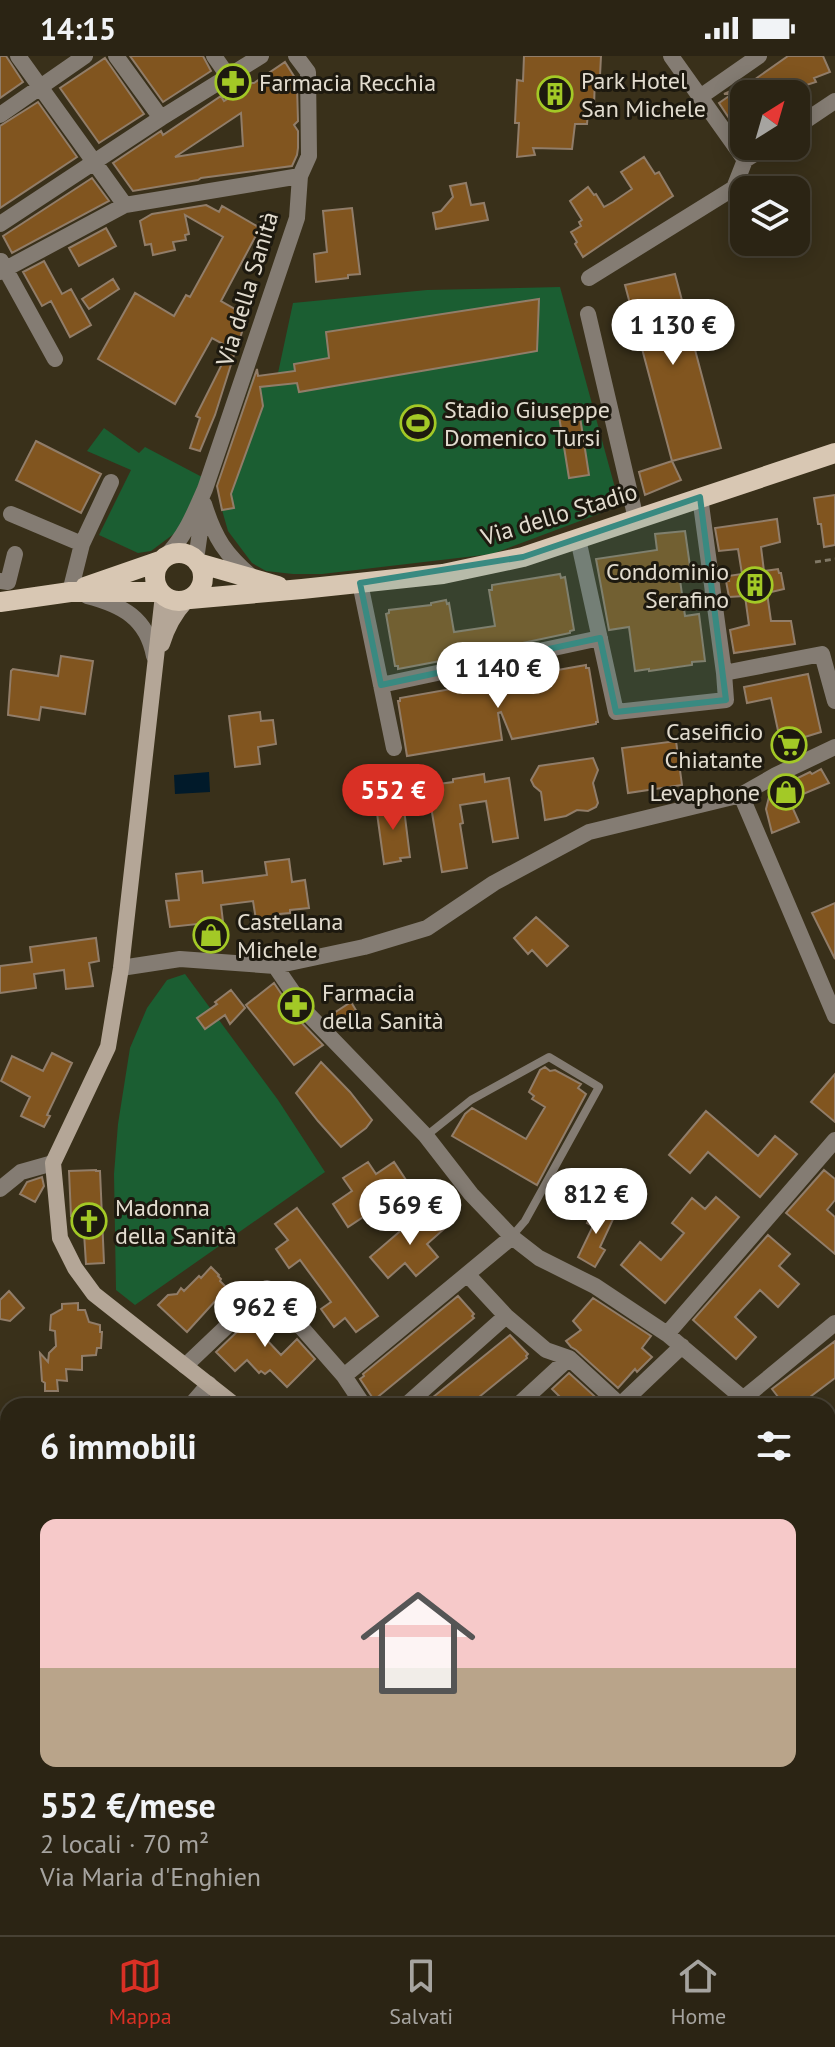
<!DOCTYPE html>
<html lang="it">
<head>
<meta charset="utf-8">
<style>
	:root { --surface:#2b2414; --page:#332c1d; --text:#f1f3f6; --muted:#a6a4a0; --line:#474134; --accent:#d93025 }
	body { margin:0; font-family:"PT Sans",sans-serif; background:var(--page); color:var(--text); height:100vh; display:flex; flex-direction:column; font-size:30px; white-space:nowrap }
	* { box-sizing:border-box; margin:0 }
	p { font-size:26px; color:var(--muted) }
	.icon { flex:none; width:44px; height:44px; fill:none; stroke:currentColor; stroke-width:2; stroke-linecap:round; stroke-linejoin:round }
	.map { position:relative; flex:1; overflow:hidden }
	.details { position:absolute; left:0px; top:1342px; width:836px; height:538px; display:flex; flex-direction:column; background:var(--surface); border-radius:24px 24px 0 0; box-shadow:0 4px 20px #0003,0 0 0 2px var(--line) }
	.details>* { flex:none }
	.needle { width:52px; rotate:37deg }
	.fabs { position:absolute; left:730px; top:24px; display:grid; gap:16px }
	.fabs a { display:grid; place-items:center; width:80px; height:80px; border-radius:16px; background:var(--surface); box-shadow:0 4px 20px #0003,0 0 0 2px var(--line); font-size:40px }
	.price { position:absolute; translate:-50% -68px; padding:0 18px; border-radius:28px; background:#fff; color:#222; font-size:26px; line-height:52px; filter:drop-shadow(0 2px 4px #0008) }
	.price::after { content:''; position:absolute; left:50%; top:48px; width:24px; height:18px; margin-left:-12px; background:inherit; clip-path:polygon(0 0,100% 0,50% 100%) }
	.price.active { background:var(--accent); color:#fff }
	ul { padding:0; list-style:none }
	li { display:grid; align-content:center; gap:16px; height:424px; padding:0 40px }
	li+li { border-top:2px solid var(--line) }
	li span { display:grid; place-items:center; height:248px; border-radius:16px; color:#555 }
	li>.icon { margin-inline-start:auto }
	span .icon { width:144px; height:144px; fill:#fffc; stroke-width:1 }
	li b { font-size:34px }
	h2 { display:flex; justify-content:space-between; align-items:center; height:96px; padding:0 40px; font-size:34px }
	.status { display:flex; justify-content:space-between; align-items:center; height:56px; padding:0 40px; background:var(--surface); direction:ltr }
	.status svg { height:22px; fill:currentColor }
	.menu { display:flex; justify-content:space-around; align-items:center; height:112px; border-top:2px solid var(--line); background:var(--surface); font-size:22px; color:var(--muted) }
	.menu a { display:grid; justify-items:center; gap:4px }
	.menu .active { color:var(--accent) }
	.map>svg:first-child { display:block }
	.green { fill:#1b5e32 }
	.water { fill:#011a2a }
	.building { fill:#81551f; stroke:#917d69; stroke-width:2; fill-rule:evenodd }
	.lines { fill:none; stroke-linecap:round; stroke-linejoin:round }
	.path { stroke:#817967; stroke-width:3; stroke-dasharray:6 4; stroke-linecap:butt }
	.service { stroke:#847c73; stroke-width:8 }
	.minor { stroke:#847c73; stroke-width:16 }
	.tertiary { stroke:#847c73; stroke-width:16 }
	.secondary { stroke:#b4a697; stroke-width:16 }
	.primary { stroke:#d8c7b3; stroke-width:20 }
	.marked { fill:#398a81; fill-opacity:0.2; stroke:#398a81; stroke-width:6; stroke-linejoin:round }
	.labels { text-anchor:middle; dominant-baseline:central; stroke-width:6; stroke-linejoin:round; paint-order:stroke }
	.poi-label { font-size:24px; fill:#e2dccf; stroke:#1d190f; text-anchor:start }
	.street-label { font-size:24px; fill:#e2dccf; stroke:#1d190f }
</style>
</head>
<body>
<div class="status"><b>14:15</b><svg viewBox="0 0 49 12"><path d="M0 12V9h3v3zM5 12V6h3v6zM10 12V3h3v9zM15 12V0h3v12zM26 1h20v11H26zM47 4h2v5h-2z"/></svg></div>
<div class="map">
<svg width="835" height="1879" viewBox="0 0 835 1879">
	<rect width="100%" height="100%" fill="#39301a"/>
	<path class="green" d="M 560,231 L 620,450 L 492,498 L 322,518 L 293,518 L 266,515 L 252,507 L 228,475 L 222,454 L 217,427 L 223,414 L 253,321 L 278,317 L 293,247 L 427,234 Z
		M 104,372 L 139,397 L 145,391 L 202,421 L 179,474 L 151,495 L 138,497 L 99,479 L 131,414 L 87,395 Z
		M 185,918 L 278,1044 L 325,1116 L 135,1249 L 116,1234 L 114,1118 L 118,1068 L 130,992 L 147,952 L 167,924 Z
		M 835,1555 L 835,1663 L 828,1673 L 828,1557 Z
		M 828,1816 L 835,1831 L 835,1879 L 561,1879 L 562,1872 L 828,1872 Z
		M 100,1872 L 365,1872 L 361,1879 L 103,1879 Z"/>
	<path class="water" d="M 209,716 L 210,736 L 175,738 L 174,719 Z"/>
	<path class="building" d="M 0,0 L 6,0 L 23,26 L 0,42 Z
		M 130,0 L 203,0 L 211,15 L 163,46 Z
		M 524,0 L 601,0 L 600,20 L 595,20 L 594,51 L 590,51 L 590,56 L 588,56 L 587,68 L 575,68 L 572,93 L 533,92 L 535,99 L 517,101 L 519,67 L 515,67 L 517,24 L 523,25 Z
		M 788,0 L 823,0 L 830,16 L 814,22 L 816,26 L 797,32 L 799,38 L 744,38 L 744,79 L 736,66 L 733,68 L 719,47 L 732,38 L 724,38 L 751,26 Z
		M 105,2 L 144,58 L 99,87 L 60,32 Z
		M 285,6 L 297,25 L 297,29 L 298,65 L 294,69 L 298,75 L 298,92 L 297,99 L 292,110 L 201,122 L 198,124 L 133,135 L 113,107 L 161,75 L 163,79 L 221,40 L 224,45 L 252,27 L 254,27 ZM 241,57 L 243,90 L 175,101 Z
		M 38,46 L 77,101 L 0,152 L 0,70 Z
		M 644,101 L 655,118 L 659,116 L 673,140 L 583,201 L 575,188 L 577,186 L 571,176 L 581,170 L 579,166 L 582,164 L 570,145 L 588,131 L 594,139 L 596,138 L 604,151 L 613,146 L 632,133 L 621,116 Z
		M 92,122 L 109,145 L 12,197 L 3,180 Z
		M 466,127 L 471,149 L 484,147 L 488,164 L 436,173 L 433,157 L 441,155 L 453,141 L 450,130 Z
		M 206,149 L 219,156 L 222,150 L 260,172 L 221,245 L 247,260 L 236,295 L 212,282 L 175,348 L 98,303 L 135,237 L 174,260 L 186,239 L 190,241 L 223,181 L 185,159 L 189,178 L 185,179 L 186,184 L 173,186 L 175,194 L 153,199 L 151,188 L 145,189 L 140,165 L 152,158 Z
		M 352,152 L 360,218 L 348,219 L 348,222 L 316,226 L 314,198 L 327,196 L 323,155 Z
		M 106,172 L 116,190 L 79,210 L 69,192 Z
		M 44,205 L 62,238 L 71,233 L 91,269 L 70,281 L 51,245 L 42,250 L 23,216 Z
		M 675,218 L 721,392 L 672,405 L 625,229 Z
		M 113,223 L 119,233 L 89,253 L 82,243 Z
		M 539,243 L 537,295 L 299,336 L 297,327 L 260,331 L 263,350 L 231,438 L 234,452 L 222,454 L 217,430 L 257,313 L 258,320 L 295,315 L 294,308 L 329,302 L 326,276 Z
		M 228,296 L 234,299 L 215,359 L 200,395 L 190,392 L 200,362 L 196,360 Z
		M 578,348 L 589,419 L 569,422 L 558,354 Z
		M 36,385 L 101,418 L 81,457 L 16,424 Z
		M 672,405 L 681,424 L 645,439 L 639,416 Z
		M 835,439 L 835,489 L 824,491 L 821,468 L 818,468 L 814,442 Z
		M 777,463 L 780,486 L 761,491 L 764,515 L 778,513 L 779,517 L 781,517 L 784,533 L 767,537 L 771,565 L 791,565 L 795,588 L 734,597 L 730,574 L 749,569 L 745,540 L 729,541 L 726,525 L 729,525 L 728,520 L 742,518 L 738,493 L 719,495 L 715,472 Z
		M 685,475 L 691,517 L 683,519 L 684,523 L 680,524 L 685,560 L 699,558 L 705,605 L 692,606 L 692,609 L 649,615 L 649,613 L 635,615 L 629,571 L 609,574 L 596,503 L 657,494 L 655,478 Z
		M 560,518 L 561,522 L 565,521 L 574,574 L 570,575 L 570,577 L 513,589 L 513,587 L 502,588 L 457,595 L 458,600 L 456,602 L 398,613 L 398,610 L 395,610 L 386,558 L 389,557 L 389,554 L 431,549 L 431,547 L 446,544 L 447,548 L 449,547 L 454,576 L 495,570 L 489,534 L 492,534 L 492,529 Z
		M 61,600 L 93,605 L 85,658 L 41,651 L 39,664 L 8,659 L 11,615 L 13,613 L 58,620 Z
		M 586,609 L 586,612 L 589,612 L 598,666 L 596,666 L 596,668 L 512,683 L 501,656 L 498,657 L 502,684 L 407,700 L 398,645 L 400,645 L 400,642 Z
		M 808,618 L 821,676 L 795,684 L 796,690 L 782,693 L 771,642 L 747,647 L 744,631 Z
		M 260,656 L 261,665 L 273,664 L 276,688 L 258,691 L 260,708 L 235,711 L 229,660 Z
		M 676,685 L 682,729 L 628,737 L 622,692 Z
		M 593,702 L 598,714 L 593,727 L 598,747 L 596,751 L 588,755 L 577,754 L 566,760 L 545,764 L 541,736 L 534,730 L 531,724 L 539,710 Z
		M 821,713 L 829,727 L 789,744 L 799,766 L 772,777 L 766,753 L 770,737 L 775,733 L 810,716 L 812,718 Z
		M 484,718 L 485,726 L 509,722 L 518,782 L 493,786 L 486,745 L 460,749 L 463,767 L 460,768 L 467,812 L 442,816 L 428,733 L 439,731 L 438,728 L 453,726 L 453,723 Z
		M 403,745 L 410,801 L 400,802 L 401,805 L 384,808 L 376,750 Z
		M 289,803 L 292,826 L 305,824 L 309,852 L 290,854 L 290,857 L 280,858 L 281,862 L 275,863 L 276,868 L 257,870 L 253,845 L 221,849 L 224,874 L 199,877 L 197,868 L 170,871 L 166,845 L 179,844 L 176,818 L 202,815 L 203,827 L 267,819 L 265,806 Z
		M 835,847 L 835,903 L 812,857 Z
		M 536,861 L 568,890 L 547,910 L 532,894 L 528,898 L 514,882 Z
		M 96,882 L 99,905 L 89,907 L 93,930 L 66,933 L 64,914 L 34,918 L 36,932 L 0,937 L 0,910 L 32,906 L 30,891 Z
		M 274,927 L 299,964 L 323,989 L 294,1009 L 246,949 Z
		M 231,934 L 245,952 L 230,968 L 225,959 L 205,973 L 197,962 L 217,948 L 215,946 Z
		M 351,946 L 360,961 L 342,973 L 331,959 Z
		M 52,997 L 72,1007 L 47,1059 L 50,1060 L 44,1071 L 21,1060 L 30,1041 L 1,1025 L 12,1000 L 43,1015 Z
		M 321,1006 L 350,1036 L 372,1064 L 366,1072 L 341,1091 L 318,1065 L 296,1037 Z
		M 545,1011 L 550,1015 L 555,1014 L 581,1028 L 578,1032 L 586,1038 L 537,1129 L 452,1080 L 465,1058 L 472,1052 L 526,1083 L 545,1051 L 532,1043 L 534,1040 L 529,1036 L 540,1014 Z
		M 835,1018 L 835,1066 L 811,1046 Z
		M 706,1055 L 758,1100 L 775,1080 L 797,1098 L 760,1141 L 708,1096 L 690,1117 L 669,1099 Z
		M 368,1106 L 376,1118 L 394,1106 L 410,1130 L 348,1171 L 333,1148 L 352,1135 L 343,1122 Z
		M 96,1114 L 96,1115 L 100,1115 L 104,1207 L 86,1208 L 84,1177 L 77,1171 L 76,1159 L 71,1160 L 69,1115 Z
		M 824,1114 L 835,1123 L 835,1144 L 827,1154 L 835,1161 L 835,1198 L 786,1157 Z
		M 42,1121 L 44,1130 L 35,1146 L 20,1138 L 27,1126 Z
		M 716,1141 L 739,1161 L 665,1247 L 621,1209 L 640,1186 L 661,1204 L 684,1177 L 672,1167 L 692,1142 L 705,1153 Z
		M 596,1149 L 615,1159 L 600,1191 L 605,1194 L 595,1211 L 578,1201 L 593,1170 L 587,1167 Z
		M 297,1152 L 378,1260 L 356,1276 L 345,1262 L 334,1271 L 321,1253 L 331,1246 L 300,1204 L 289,1212 L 276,1193 L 288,1184 L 275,1168 Z
		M 426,1153 L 444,1173 L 427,1188 L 438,1201 L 416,1220 L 405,1207 L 388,1222 L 370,1201 Z
		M 768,1179 L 790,1198 L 779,1210 L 799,1228 L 778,1251 L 760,1234 L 735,1261 L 756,1281 L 736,1303 L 693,1264 Z
		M 211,1211 L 219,1219 L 218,1220 L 221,1223 L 220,1225 L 227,1232 L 187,1276 L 158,1249 L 168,1239 L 177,1238 L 181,1232 L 184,1235 L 199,1220 L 201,1222 Z
		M 9,1235 L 24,1252 L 10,1265 L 0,1263 L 0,1244 Z
		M 458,1240 L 474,1258 L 472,1260 L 474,1262 L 374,1344 L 360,1323 L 364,1320 L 363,1318 Z
		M 593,1242 L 651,1280 L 642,1292 L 652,1301 L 637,1316 L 635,1313 L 618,1332 L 576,1294 L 571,1291 L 566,1285 L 581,1274 L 573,1265 Z
		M 78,1247 L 78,1254 L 85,1254 L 89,1266 L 100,1269 L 100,1276 L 102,1276 L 101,1292 L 97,1292 L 96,1299 L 82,1300 L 82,1314 L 66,1313 L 67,1325 L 57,1324 L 58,1335 L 45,1335 L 45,1327 L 42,1325 L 40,1297 L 48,1306 L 49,1297 L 56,1290 L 55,1275 L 50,1274 L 51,1259 L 62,1253 L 62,1248 Z
		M 266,1248 L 281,1264 L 264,1281 L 281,1299 L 297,1283 L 315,1303 L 287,1331 L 270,1314 L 265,1318 L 261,1315 L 259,1317 L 247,1304 L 235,1315 L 216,1296 Z
		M 510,1279 L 528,1298 L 526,1300 L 527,1302 L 468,1350 L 422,1350 Z
		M 835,1285 L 835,1322 L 798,1350 L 785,1350 L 772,1333 Z
		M 569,1317 L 603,1348 L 601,1350 L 569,1350 L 552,1333 Z"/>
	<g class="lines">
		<path class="path" d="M 815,506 L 835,503"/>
		<path class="service" d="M 426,1080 L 471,1044 L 549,1001 L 599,1031 L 525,1165 L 512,1180"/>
		<path class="minor" d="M 18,0 L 125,149
			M 116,0 L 161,62
			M 214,0 L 228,20
			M 671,0 L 745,104
			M 700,41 L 759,0
			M 0,59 L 85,0
			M 796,71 L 835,45
			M 745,104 L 767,90
			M 0,168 L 161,62 L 261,0
			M 1,205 L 55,303
			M 0,216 L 125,149 L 300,120
			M 589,222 L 734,132 L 745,104
			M 588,258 L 636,463
			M 700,441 L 724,617 L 822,598 L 835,645
			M 204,448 C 215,483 225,498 253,522
			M 11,458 L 82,488 L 70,536
			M 578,483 L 616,656 L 726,644 L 724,617
			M 82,488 L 111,426
			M 165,501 C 185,481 194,458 205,433 L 297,162 L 300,120 L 309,100 L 308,16 L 296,0
			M 196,504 L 203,454
			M 0,525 L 8,526 L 15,498
			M 360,527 L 394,692
			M 381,629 L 600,582
			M 741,739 L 835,960
			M 275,910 L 308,958 L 426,1080 L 471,1138 L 512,1181 L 539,1202 L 595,1230 L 667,1278 L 752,1350
			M 121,912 L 180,903 L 275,910 L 364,891 L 427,872 L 494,827 L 589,776 L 741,739 L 776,719 L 835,691
			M 0,1133 L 21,1116 L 53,1107
			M 467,1218 L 506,1260 L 546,1294 L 569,1302 L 620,1349
			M 667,1278 L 835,1084
			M 185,1310 L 267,1232 L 344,1320 L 364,1350
			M 344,1320 L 512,1181
			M 744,1342 L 835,1267
			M 190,1350 L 209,1328
			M 405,1350 L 506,1260
			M 517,1350 L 569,1302
			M 619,1350 L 682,1290
			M 828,1392 L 835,1392
			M 828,1545 L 835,1542"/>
		<path class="tertiary" d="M 87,540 C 122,549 147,562 154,600"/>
		<path class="secondary" d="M 163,539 L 121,912 L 108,991 L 53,1107 L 60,1182 L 75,1212 L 94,1238 L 236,1350
			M 162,588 C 167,571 174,558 186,545
			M 372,1879 L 376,1872"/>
		<path class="primary" d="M155 521a24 24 0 1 1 48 0a24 24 0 1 1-48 0Z
			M 198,507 L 278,530
			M 85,531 L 160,505
			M 190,543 L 302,533 L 443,518 L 523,501 L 835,397
			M 0,546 L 70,536 L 160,536"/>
	</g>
	<path class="marked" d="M 700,441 L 726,644 L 616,656 L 600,582 L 381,629 L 360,527 L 523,501 Z"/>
	<defs>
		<symbol id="pharmacy-ring" viewBox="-11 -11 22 22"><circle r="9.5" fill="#1d190f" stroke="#a3c926" stroke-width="1.5"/><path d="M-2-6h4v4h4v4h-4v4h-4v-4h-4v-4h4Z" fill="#a3c926"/></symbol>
		<symbol id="building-ring" viewBox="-11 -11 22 22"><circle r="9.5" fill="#1d190f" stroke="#a3c926" stroke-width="1.5"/><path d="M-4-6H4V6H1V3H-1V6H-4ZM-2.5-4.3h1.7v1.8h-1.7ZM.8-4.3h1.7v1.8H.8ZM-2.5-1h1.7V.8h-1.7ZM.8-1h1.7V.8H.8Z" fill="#a3c926"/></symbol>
		<symbol id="stadium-ring" viewBox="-11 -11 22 22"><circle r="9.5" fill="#1d190f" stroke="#a3c926" stroke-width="1.5"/><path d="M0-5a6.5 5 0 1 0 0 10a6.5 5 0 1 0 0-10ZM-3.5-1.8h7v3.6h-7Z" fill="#a3c926"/></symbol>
		<symbol id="supermarket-ring" viewBox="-11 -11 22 22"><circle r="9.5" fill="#1d190f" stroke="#a3c926" stroke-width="1.5"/><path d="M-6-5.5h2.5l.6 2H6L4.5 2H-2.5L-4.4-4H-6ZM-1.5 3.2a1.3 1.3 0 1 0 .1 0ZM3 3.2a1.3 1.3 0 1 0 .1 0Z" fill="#a3c926"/></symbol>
		<symbol id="shop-ring" viewBox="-11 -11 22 22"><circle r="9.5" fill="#1d190f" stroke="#a3c926" stroke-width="1.5"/><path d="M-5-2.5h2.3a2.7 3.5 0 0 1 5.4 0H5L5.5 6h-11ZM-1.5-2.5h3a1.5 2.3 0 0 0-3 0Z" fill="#a3c926"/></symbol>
		<symbol id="church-ring" viewBox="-11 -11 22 22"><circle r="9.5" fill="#1d190f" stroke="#a3c926" stroke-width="1.5"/><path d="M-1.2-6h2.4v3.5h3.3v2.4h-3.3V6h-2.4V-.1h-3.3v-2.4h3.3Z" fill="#a3c926"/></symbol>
	</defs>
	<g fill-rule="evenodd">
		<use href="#pharmacy-ring" x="213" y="6" width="40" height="40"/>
		<use href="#building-ring" x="535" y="18" width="40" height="40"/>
		<use href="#stadium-ring" x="398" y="347" width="40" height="40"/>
		<use href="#building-ring" x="735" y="509" width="40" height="40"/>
		<use href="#supermarket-ring" x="769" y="669" width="40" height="40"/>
		<use href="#shop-ring" x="766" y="716" width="40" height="40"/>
		<use href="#shop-ring" x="191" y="859" width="40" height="40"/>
		<use href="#pharmacy-ring" x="276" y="930" width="40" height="40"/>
		<use href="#church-ring" x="69" y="1145" width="40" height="40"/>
	</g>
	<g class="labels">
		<g class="poi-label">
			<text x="581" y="24">Park Hotel<tspan x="581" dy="28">San Michele</tspan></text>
			<text x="259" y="26">Farmacia Recchia</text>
			<text x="444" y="353">Stadio Giuseppe<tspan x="444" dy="28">Domenico Tursi</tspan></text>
			<text x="729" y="515" text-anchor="end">Condominio<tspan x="729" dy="28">Serafino</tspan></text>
			<text x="763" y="675" text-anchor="end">Caseificio<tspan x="763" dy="28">Chiatante</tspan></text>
			<text x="760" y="736" text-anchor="end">Levaphone</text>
			<text x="237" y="865">Castellana<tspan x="237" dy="28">Michele</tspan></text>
			<text x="322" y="936">Farmacia<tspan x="322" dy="28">della Sanità</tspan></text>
			<text x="115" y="1151">Madonna<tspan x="115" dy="28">della Sanità</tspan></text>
		</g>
		<g class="street-label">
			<text transform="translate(247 233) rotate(-73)">Via della Sanità</text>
			<text transform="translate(559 458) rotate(-17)">Via dello Stadio</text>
		</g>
	</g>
</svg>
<div class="fabs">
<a><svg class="needle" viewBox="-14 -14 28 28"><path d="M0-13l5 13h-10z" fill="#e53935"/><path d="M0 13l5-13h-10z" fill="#a6a4a0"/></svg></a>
<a><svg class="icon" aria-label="layers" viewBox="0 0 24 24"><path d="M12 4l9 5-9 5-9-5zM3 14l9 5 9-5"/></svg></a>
</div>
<b class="price" style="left:673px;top:311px">1 130 €</b>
<b class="price" style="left:498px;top:654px">1 140 €</b>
<b class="price active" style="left:393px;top:776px">552 €</b>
<b class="price" style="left:596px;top:1180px">812 €</b>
<b class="price" style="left:410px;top:1191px">569 €</b>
<b class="price" style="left:265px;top:1293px">962 €</b>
<section class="details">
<h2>6 immobili<svg class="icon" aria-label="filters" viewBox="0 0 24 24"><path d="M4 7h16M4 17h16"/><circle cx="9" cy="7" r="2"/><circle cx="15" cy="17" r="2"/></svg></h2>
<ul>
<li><span style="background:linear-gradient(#f6c9c9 60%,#b9a48a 0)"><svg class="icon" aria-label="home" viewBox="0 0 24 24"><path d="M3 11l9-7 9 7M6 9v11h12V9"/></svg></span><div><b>552 €/mese</b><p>2 locali · 70 m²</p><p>Via Maria d'Enghien</p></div></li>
</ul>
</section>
</div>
<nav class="menu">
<a class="active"><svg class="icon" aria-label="map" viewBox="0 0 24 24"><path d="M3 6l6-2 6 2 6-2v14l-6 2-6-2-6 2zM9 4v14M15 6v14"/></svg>Mappa</a>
<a><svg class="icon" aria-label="saved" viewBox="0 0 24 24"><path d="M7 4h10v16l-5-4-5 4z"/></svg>Salvati</a>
<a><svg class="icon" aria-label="home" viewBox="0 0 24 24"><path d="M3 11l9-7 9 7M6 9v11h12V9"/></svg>Home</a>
</nav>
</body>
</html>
